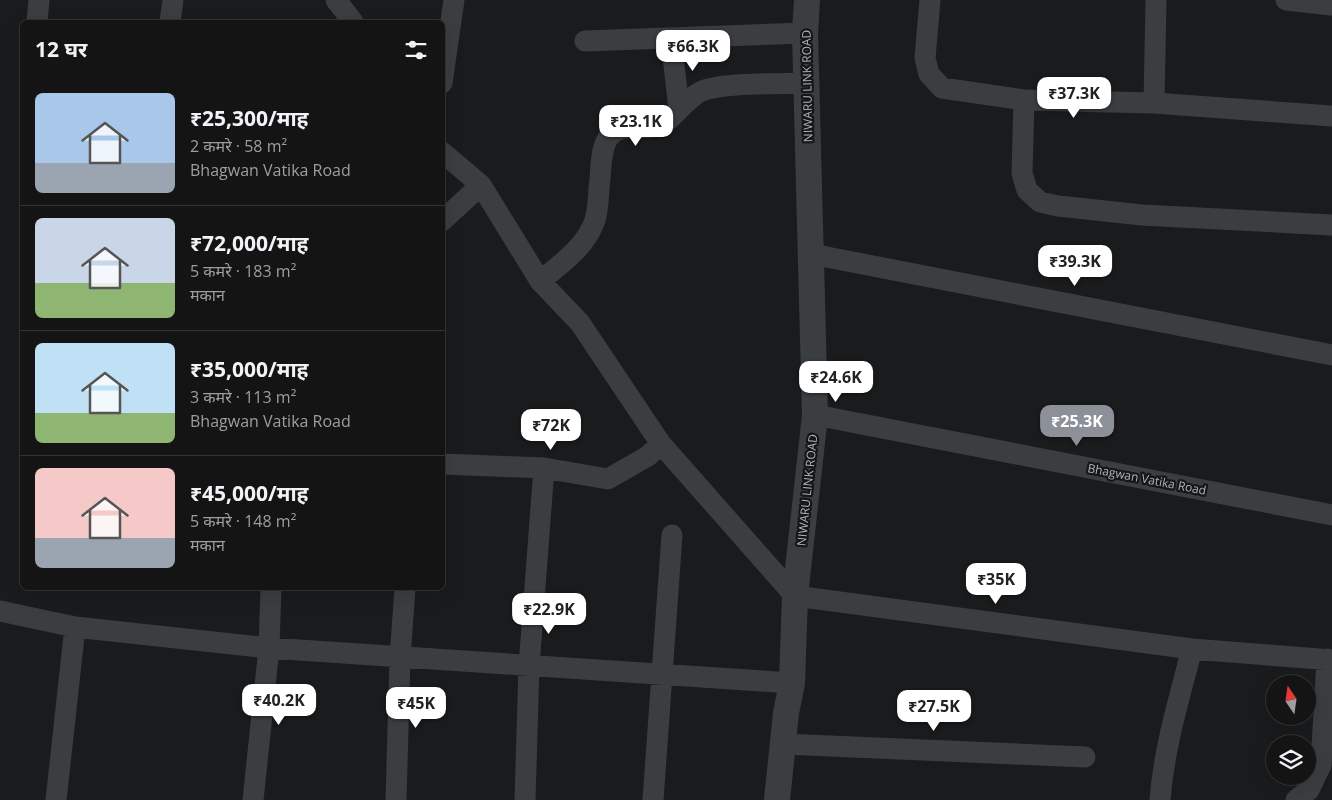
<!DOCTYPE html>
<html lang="hi">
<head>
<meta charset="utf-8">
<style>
	:root { --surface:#141415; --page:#1d1d1e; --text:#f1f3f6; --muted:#9d9ea0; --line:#333334; --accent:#8c9099 }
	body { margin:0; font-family:"Open Sans","Noto Sans Devanagari",sans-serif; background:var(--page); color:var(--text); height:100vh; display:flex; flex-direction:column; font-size:19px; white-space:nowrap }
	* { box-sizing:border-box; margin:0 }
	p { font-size:16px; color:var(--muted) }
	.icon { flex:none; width:28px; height:28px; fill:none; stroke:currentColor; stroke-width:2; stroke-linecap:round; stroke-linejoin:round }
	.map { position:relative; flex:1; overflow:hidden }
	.details { position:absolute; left:20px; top:20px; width:425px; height:570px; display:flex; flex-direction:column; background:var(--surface); border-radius:8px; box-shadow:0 5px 20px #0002,0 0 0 1px var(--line) }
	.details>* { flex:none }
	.needle { width:32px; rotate:347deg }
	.controls { position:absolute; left:1266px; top:675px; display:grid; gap:10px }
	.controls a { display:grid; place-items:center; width:50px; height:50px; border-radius:50%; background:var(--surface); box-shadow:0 5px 20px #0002,0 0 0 1px var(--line); font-size:25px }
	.price { position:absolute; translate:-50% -42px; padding:0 11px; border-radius:10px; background:#fff; color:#222; font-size:16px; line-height:32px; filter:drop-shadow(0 1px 2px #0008) }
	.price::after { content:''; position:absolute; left:50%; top:30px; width:15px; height:11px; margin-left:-8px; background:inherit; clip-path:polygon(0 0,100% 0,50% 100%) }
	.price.active { background:var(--accent); color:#fff }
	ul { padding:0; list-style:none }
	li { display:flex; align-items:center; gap:15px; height:125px; padding:0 15px }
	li+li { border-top:1px solid var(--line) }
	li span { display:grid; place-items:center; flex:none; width:140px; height:100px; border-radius:8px; color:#555 }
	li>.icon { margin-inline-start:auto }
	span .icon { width:60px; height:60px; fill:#fffc; stroke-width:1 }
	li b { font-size:21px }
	h2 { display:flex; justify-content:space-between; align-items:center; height:60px; padding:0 15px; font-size:21px }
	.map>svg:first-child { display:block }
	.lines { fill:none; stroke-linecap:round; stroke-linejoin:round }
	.minor { stroke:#3b3e41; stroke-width:21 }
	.tertiary { stroke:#3b3e41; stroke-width:26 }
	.labels { text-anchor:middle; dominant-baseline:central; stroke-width:4.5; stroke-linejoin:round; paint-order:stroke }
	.street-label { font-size:12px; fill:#aeb6bb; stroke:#151617 }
</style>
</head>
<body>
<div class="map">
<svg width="1332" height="800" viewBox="0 0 1332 800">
	<rect width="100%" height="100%" fill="#1a1b1c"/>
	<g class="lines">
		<path class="minor" d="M 336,0 L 353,22
			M 930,0 L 925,58 L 929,74 L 942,88 L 1024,100 L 1154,103 L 1332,116
			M 1286,0 L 1332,5
			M 37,22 L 39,0
			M 170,22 L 173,0
			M 671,39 L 679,109
			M 585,41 L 805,33
			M 442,83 L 454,0
			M 1024,100 L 1022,173 L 1027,190 L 1040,202 L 1058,206 L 1142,215 L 1332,225
			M 1154,103 L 1156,0
			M 442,152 L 481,185 L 540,281 L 580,323 L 661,444 L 795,596 L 1192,649 L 1332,660
			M 442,221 L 481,185
			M 811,254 L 1332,355
			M 540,281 C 561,264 586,247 595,220 C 599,207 598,192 600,179 C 601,166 601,149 608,138 C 619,122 641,131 658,126 C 670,123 686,98 702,91 C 724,82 781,84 808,83
			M 815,415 L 1332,515
			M 442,464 L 544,468 L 608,479 L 648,456 L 661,444
			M 0,611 L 75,627 L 269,648 L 792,683
			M 783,744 L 1085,757
			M 56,800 L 75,627
			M 253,800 L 269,648 L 271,588
			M 396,800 L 400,658 L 405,588
			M 525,800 L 529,666 L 544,468
			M 653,800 L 672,535
			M 1160,800 C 1164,748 1179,699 1192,649
			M 1296,800 L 1309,790 L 1321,765 L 1327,659"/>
		<path class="tertiary" d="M 777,800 L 786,713 L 792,683 L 795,596 L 815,415 L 805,33 L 807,0"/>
	</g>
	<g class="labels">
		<g class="street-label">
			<text transform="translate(807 86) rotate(-91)">NIWARU LINK ROAD</text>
			<text transform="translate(1147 479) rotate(11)">Bhagwan Vatika Road</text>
			<text transform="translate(807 490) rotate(-84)">NIWARU LINK ROAD</text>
		</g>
	</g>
</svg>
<div class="controls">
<a><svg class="needle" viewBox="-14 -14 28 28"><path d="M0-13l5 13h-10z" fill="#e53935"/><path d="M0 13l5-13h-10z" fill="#9d9ea0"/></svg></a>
<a><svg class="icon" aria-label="layers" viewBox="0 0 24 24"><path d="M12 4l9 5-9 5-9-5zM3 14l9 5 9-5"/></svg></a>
</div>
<b class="price" style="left:693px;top:72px">₹66.3K</b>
<b class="price" style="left:1074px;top:119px">₹37.3K</b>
<b class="price" style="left:636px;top:147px">₹23.1K</b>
<b class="price" style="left:1075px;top:287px">₹39.3K</b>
<b class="price" style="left:836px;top:403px">₹24.6K</b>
<b class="price active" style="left:1077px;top:447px">₹25.3K</b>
<b class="price" style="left:551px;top:451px">₹72K</b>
<b class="price" style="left:996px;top:605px">₹35K</b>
<b class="price" style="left:549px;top:635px">₹22.9K</b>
<b class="price" style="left:279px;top:726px">₹40.2K</b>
<b class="price" style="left:416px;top:729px">₹45K</b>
<b class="price" style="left:934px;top:732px">₹27.5K</b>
<section class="details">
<h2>12 घर<svg class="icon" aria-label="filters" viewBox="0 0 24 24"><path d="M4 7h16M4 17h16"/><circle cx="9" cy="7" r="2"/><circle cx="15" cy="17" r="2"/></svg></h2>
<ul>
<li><span style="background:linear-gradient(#a9c7e8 70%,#9aa5b1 0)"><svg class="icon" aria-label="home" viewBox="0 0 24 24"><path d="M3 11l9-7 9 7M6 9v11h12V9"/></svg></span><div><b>₹25,300/माह</b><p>2 कमरे · 58 m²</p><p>Bhagwan Vatika Road</p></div></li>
<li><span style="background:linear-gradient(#c9d6e8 65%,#8fb573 0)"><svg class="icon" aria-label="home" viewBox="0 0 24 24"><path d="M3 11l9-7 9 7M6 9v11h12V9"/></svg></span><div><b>₹72,000/माह</b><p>5 कमरे · 183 m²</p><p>मकान</p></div></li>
<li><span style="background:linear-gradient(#bfe0f5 70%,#8fb573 0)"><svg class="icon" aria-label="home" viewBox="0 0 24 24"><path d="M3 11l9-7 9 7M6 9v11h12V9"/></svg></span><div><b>₹35,000/माह</b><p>3 कमरे · 113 m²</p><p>Bhagwan Vatika Road</p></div></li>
<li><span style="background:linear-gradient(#f6c9c9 70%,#9aa5b1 0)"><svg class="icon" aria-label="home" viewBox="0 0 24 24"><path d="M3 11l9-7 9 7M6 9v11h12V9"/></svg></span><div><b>₹45,000/माह</b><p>5 कमरे · 148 m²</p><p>मकान</p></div></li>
</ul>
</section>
</div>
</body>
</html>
